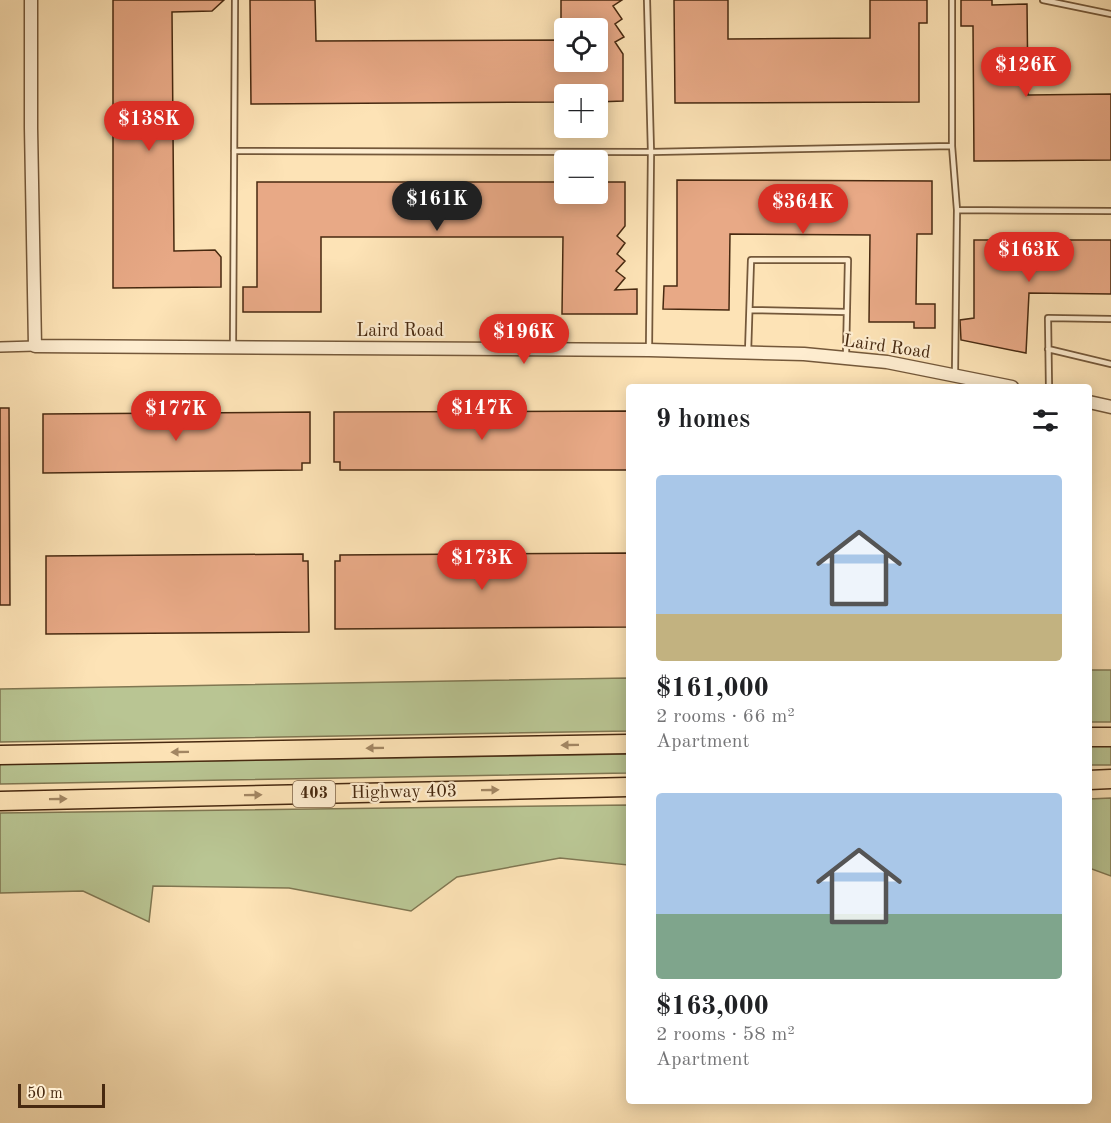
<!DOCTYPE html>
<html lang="en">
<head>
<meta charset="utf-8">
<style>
	:root { --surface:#fff; --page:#f2f2f2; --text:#202124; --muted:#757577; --accent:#d93025 }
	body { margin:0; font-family:"Old Standard TT",serif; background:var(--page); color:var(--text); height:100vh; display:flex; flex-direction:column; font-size:22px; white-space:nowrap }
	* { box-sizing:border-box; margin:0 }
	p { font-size:20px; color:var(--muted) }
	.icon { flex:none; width:33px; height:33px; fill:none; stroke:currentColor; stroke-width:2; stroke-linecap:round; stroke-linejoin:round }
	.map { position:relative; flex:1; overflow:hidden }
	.details { position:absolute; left:626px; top:384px; width:466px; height:720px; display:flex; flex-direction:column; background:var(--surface); border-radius:6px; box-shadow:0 3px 15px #0003 }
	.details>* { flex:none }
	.controls { position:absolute; left:554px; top:18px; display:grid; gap:12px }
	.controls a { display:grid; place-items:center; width:54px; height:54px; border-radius:6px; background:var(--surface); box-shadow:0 3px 15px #0003; font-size:30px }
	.scale { position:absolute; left:18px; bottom:15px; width:87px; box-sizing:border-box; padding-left:6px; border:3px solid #472910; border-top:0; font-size:16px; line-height:21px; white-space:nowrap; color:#472910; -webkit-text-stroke:4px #feedd0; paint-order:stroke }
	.price { position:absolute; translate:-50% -51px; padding:0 14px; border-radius:21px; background:var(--accent); color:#fff; font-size:20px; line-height:39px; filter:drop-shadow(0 2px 3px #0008) }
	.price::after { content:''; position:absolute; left:50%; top:36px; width:18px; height:14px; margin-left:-9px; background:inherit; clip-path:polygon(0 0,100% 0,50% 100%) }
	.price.current { background:#222; color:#fff }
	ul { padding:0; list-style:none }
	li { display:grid; align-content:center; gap:12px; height:318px; padding:0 30px }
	li span { display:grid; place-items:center; height:186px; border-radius:6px; color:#555 }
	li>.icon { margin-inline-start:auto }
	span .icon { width:108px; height:108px; fill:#fffc; stroke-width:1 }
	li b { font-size:26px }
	h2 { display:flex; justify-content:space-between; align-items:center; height:72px; padding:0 30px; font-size:26px }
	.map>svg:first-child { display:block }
	.green { fill:#b9c593; stroke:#807752; stroke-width:1.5 }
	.building { fill:#e8a986; stroke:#472910; stroke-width:1.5 }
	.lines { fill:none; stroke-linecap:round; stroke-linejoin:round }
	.service-casing { stroke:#74583a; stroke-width:8 }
	.minor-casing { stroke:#74583a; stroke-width:12 }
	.tertiary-casing { stroke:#74583a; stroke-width:15 }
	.motorway-casing { stroke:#472910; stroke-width:21 }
	.service { stroke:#feedd0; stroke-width:4.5 }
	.minor { stroke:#feedd0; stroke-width:9 }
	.tertiary { stroke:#feedd0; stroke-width:12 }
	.motorway { stroke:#fde3b6; stroke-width:18 }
	.oneway { fill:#a28663 }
	.labels { text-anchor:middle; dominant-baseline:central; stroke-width:4.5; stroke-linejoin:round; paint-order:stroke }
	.shield { fill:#feedd0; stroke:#7e644a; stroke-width:1.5 }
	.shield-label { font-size:16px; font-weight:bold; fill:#472910 }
	.street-label { font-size:18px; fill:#472910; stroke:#feedd0 }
</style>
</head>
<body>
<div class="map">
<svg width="1111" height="1123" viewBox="0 0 1111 1123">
	<rect width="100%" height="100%" fill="#fde3b6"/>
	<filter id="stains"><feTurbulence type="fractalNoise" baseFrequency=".00333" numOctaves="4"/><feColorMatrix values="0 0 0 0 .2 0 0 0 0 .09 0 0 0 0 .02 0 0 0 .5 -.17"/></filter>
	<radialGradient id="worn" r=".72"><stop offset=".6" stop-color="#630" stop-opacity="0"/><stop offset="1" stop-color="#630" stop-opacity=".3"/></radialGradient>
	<path class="green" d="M 1089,670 L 1111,670 L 1111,722 L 1089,722 Z
		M 628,678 L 628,731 L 0,742 L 0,689 Z
		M 1111,745 L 1111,765 L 1089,765 L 1089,746 Z
		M 628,754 L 628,773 L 0,784 L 0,764 Z
		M 1111,798 L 1111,876 L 1089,868 L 1089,799 Z
		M 628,805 L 628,865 L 560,858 L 457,877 L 411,911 L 289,888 L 153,886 L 149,922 L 83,891 L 0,893 L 0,813 Z"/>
	<path class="building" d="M 113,0 L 224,0 L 212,11 L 172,12 L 174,251 L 215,250 L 221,257 L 221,287 L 113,288 Z
		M 250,0 L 315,0 L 316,41 L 564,40 L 564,62 L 597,62 L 597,28 L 561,28 L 561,0 L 622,0 L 613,6 L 622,19 L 615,24 L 624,37 L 615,42 L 623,54 L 623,101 L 597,102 L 597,94 L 564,94 L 564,102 L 251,104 Z
		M 674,0 L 728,0 L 728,39 L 870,38 L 870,0 L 927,0 L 927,23 L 919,23 L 919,102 L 675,103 Z
		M 961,0 L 992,0 L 992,5 L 1027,4 L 1028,95 L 1111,94 L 1111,160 L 974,161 L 973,26 L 961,26 Z
		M 677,180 L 932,181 L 932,234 L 917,234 L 916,304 L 935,304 L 935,328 L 914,328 L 914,322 L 869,322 L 870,235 L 730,234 L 729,310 L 663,309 L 664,286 L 677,286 Z
		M 257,182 L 564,182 L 564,194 L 597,194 L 597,182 L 625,182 L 625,226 L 617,236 L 625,243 L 617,254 L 625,261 L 616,271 L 625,278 L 615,290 L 637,289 L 637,314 L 562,314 L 563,237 L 321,237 L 321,312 L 243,312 L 243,287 L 257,287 Z
		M 974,240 L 1111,240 L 1111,294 L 1029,293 L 1026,353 L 961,340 L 960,320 L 974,318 Z
		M 0,408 L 9,408 L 10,605 L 0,605 Z
		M 628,411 L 628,470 L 340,470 L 340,462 L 334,462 L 334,412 Z
		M 310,412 L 310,463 L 302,463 L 302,470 L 43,473 L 43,414 Z
		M 628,553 L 628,627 L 335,629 L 335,561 L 340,561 L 340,555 Z
		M 303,554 L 303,561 L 308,561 L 309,632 L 46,634 L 46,556 Z"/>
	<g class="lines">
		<defs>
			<path id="service" d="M 647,0 L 651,152 L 649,348
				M 952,0 L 952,146
				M 1043,0 L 1111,14
				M 234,151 L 651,152 L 952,146 L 957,210 L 955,373
				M 957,210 L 1111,211
				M 750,310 L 847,312
				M 233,345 L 235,0
				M 1048,349 L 1111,364
				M 748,353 L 751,260 L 848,260 L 846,355
				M 1049,387 L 1048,318 L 1111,319"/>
			<path id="minor" d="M 0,347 L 35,346"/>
			<path id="tertiary" d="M 31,0 L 31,128 L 35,346 L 649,350 L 804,354 L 887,362 L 1012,387
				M 1089,402 L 1111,407"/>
			<path id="motorway" d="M 1089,737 L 1111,737
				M 0,755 L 628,744
				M 1089,780 L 1111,779
				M 0,801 L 628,787"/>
		</defs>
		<use href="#service" class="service-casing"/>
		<use href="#minor" class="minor-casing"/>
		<use href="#tertiary" class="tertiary-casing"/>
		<use href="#motorway" class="motorway-casing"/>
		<use href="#service" class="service"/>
		<use href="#minor" class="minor"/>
		<use href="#tertiary" class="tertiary"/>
		<use href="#motorway" class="motorway"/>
	</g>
	<defs><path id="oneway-solid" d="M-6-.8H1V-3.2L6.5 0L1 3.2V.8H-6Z" transform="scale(1.5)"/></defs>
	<g class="oneway">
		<use href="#oneway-solid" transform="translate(570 745) rotate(179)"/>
		<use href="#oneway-solid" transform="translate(375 748) rotate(179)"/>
		<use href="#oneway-solid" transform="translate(180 752) rotate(179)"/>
		<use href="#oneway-solid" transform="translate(490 790) rotate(-1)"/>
		<use href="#oneway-solid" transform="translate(253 795) rotate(-1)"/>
		<use href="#oneway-solid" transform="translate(58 799) rotate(-1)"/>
	</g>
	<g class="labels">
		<rect class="shield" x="293" y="781" width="42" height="26" rx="4.5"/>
		<g class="shield-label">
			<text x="314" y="794">403</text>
		</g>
		<g class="street-label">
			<text x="400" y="331">Laird Road</text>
			<text transform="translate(887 347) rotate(8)">Laird Road</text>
			<text transform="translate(404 792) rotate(-1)">Highway 403</text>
		</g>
	</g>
	<rect width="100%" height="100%" filter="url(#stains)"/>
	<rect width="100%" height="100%" fill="url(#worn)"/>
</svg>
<div class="controls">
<a><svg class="icon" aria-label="locate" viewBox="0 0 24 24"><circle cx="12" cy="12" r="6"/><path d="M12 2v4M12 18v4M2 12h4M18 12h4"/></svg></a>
<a>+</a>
<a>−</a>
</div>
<div class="scale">50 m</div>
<b class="price" style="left:1026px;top:98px">$126K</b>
<b class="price" style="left:149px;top:152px">$138K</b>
<b class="price current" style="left:437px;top:232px">$161K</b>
<b class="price" style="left:803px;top:235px">$364K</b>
<b class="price" style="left:1029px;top:283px">$163K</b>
<b class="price" style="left:524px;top:365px">$196K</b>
<b class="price" style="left:482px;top:441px">$147K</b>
<b class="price" style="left:176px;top:442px">$177K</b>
<b class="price" style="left:482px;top:591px">$173K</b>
<section class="details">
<h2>9 homes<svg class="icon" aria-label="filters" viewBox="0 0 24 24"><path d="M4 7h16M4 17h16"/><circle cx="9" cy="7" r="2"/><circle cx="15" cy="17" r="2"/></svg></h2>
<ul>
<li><span style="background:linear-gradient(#a9c7e8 75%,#c2b280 0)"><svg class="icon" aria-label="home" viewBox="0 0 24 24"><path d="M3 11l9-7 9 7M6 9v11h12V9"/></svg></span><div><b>$161,000</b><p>2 rooms · 66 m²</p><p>Apartment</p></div></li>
<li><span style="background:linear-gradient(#a9c7e8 65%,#7fa58c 0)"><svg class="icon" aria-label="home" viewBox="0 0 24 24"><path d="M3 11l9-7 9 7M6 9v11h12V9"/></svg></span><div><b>$163,000</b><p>2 rooms · 58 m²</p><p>Apartment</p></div></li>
</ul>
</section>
</div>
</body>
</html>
